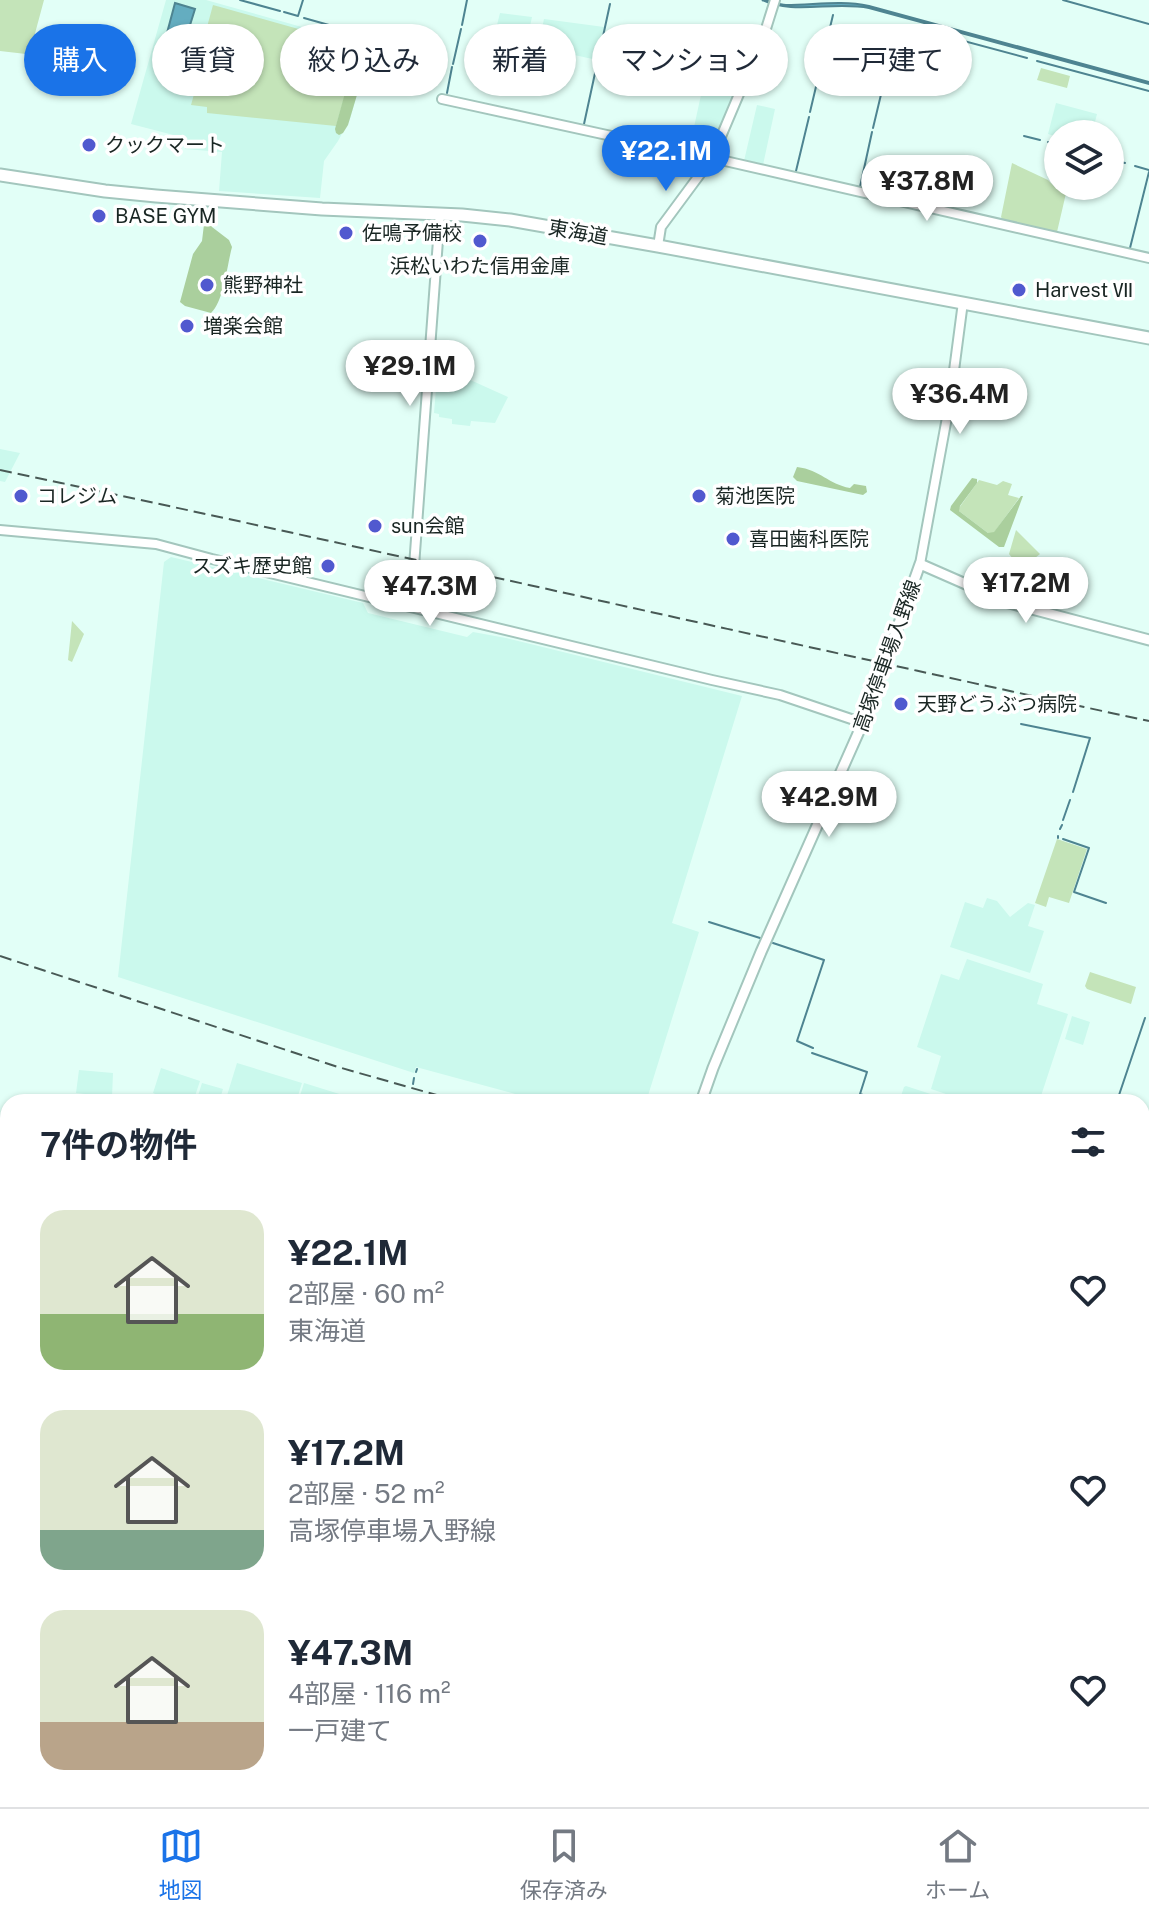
<!DOCTYPE html>
<html lang="ja">
<head>
<meta charset="utf-8">
<style>
	:root { --surface:#fff; --page:#f6f6f7; --text:#1f2937; --muted:#747a83; --line:#e0e1e3; --accent:#1a73e8 }
	body { margin:0; font-family:"Public Sans","Noto Sans JP",sans-serif; background:var(--page); color:var(--text); height:100vh; display:flex; flex-direction:column; font-size:30px; white-space:nowrap }
	* { box-sizing:border-box; margin:0 }
	p { font-size:26px; color:var(--muted) }
	.icon { flex:none; width:44px; height:44px; fill:none; stroke:currentColor; stroke-width:2; stroke-linecap:round; stroke-linejoin:round }
	.map { position:relative; flex:1; overflow:hidden }
	.drawer { position:absolute; left:0px; top:1094px; width:1150px; height:714px; display:flex; flex-direction:column; background:var(--surface); border-radius:24px 24px 0 0; box-shadow:0 2px 6px #0004 }
	.drawer>* { flex:none }
	.guide { position:absolute; left:24px; top:24px; width:1102px; height:72px; display:flex; gap:16px }
	.tools { position:absolute; left:1044px; top:120px; display:grid; gap:16px }
	.tools a { display:grid; place-items:center; width:80px; height:80px; border-radius:50%; background:var(--surface); box-shadow:0 2px 6px #0004; font-size:40px }
	.price { position:absolute; translate:-50% -68px; padding:0 18px; border-radius:28px; background:#fff; color:#222; font-size:26px; line-height:52px; filter:drop-shadow(0 2px 4px #0008) }
	.price::after { content:''; position:absolute; left:50%; top:48px; width:24px; height:18px; margin-left:-12px; background:inherit; clip-path:polygon(0 0,100% 0,50% 100%) }
	.price.selected { background:var(--accent); color:#fff }
	ul { padding:0; list-style:none }
	li { display:flex; align-items:center; gap:24px; height:200px; padding:0 40px }
	li span { display:grid; place-items:center; flex:none; width:224px; height:160px; border-radius:24px; color:#555 }
	li>.icon { margin-inline-start:auto }
	span .icon { width:96px; height:96px; fill:#fffc; stroke-width:1 }
	li b { font-size:34px }
	h2 { display:flex; justify-content:space-between; align-items:center; height:96px; padding:0 40px; font-size:34px }
	.chip { padding:0 28px; border-radius:36px; background:var(--surface); box-shadow:0 2px 6px #0004; font-size:28px; line-height:72px }
	.chip.selected { background:var(--accent); color:#fff }
	.tabs { display:flex; justify-content:space-around; align-items:center; height:112px; border-top:2px solid var(--line); background:var(--surface); font-size:22px; color:var(--muted) }
	.tabs a { display:grid; justify-items:center; gap:4px }
	.tabs .selected { color:var(--accent) }
	.map>svg:first-child { display:block }
	.built { fill:#cbf9ed }
	.green { fill:#c4e4b9 }
	.forest { fill:#aacf9d }
	.water { fill:#64adc0; stroke:#4e8491; stroke-width:2 }
	.lines { fill:none; stroke-linecap:round; stroke-linejoin:round }
	.stream { stroke:#4e8491; stroke-width:2 }
	.tertiary-casing { stroke:#a3c6bd; stroke-width:12 }
	.secondary-casing { stroke:#a3c6bd; stroke-width:13 }
	.primary-casing { stroke:#a3c6bd; stroke-width:14 }
	.trunk-casing { stroke:#a3c6bd; stroke-width:15 }
	.tertiary { stroke:#fff; stroke-width:8 }
	.secondary { stroke:#fff; stroke-width:9 }
	.primary { stroke:#fff; stroke-width:10 }
	.trunk { stroke:#fff; stroke-width:11 }
	.rail { stroke:#485955; stroke-width:2; stroke-dasharray:12 6; stroke-linecap:butt }
	.poi-dot { fill:#5159cf; stroke:#fff; stroke-width:3 }
	.labels { text-anchor:middle; dominant-baseline:central; stroke-width:7; stroke-linejoin:round; paint-order:stroke }
	.poi-label { font-size:20px; fill:#192623; stroke:#fff; text-anchor:start }
	.street-label { font-size:20px; fill:#192623; stroke:#fff }
</style>
</head>
<body>
<div class="map">
<svg width="1149" height="1807" viewBox="0 0 1149 1807">
	<rect width="100%" height="100%" fill="#e2fff7"/>
	<path class="built" d="M 166,0 L 206,0 L 369,46 L 370,49 L 350,119 L 338,141 L 324,161 L 320,198 L 219,191 L 222,152 L 185,149 L 185,138 L 131,124 Z
		M 500,13 L 532,17 L 525,48 L 493,41 Z
		M 544,19 L 604,27 L 597,60 L 538,47 Z
		M 684,24 L 749,48 L 751,52 L 717,132 L 694,127 L 708,63 L 674,56 L 680,26 Z
		M 1056,103 L 1097,114 L 1092,134 L 1058,134 L 1058,137 L 1048,134 Z
		M 757,105 L 775,109 L 763,165 L 744,161 Z
		M 457,374 L 508,397 L 495,423 L 471,421 L 470,426 L 452,424 L 452,419 L 439,417 L 439,414 L 434,413 L 437,377 L 455,381 Z
		M 0,449 L 20,453 L 5,482 L 0,481 Z
		M 171,557 L 363,603 L 368,613 L 467,637 L 473,632 L 506,638 L 742,696 L 672,923 L 699,932 L 646,1102 L 545,1102 L 416,1067 L 414,1073 L 118,977 L 164,562 Z
		M 987,898 L 997,901 L 1010,917 L 1028,903 L 1035,905 L 1028,926 L 1044,931 L 1030,973 L 950,947 L 965,902 L 983,908 Z
		M 967,959 L 1043,984 L 1037,1004 L 1068,1014 L 1039,1102 L 970,1102 L 931,1089 L 941,1056 L 917,1047 L 941,974 L 959,980 Z
		M 1072,1016 L 1090,1022 L 1083,1045 L 1065,1039 Z
		M 237,1063 L 302,1083 L 296,1102 L 225,1102 Z
		M 161,1068 L 200,1081 L 193,1102 L 174,1102 L 153,1093 Z
		M 79,1070 L 113,1073 L 112,1097 L 76,1093 Z
		M 202,1083 L 223,1089 L 219,1102 L 196,1102 Z
		M 304,1083 L 349,1097 L 348,1102 L 298,1102 Z
		M 906,1086 L 955,1102 L 899,1102 L 904,1087 Z
		M 0,1170 L 8,1172 L 8,1247 L 0,1246 Z
		M 1142,1268 L 1149,1269 L 1149,1307 L 1142,1305 Z
		M 0,1600 L 8,1600 L 8,1790 L 0,1789 Z
		M 367,1800 L 507,1800 L 506,1807 L 365,1807 Z"/>
	<path class="green" d="M 0,0 L 44,0 L 30,52 L 26,54 L 0,51 Z
		M 213,5 L 359,46 L 336,126 L 207,113 L 207,107 L 191,105 L 198,80 L 193,78 Z
		M 1041,68 L 1070,76 L 1067,88 L 1037,80 Z
		M 1012,163 L 1048,180 L 1055,187 L 1067,189 L 1057,232 L 1003,220 L 1001,217 Z
		M 979,480 L 997,485 L 1003,481 L 1012,484 L 1008,495 L 1019,498 L 993,534 L 988,533 L 959,511 L 959,508 Z
		M 1016,530 L 1040,554 L 1030,562 L 1026,558 L 1018,565 L 1009,554 Z
		M 72,621 L 84,634 L 72,662 L 68,660 Z
		M 1057,839 L 1087,849 L 1069,903 L 1049,897 L 1046,907 L 1035,903 Z
		M 1090,972 L 1136,987 L 1131,1004 L 1087,989 L 1085,986 Z"/>
	<path class="forest" d="M 358,61 L 362,62 L 365,68 L 348,125 L 343,133 L 339,135 L 336,133 L 335,129 L 353,64 Z
		M 209,212 L 212,217 L 212,227 L 229,240 L 232,247 C 227,265 224,301 211,313 L 185,306 L 180,302 L 193,254 L 202,241 L 205,216 Z
		M 797,467 C 821,470 828,484 850,488 L 854,484 L 866,486 L 867,492 L 863,495 L 797,481 L 793,477 Z
		M 972,478 L 977,479 L 977,483 L 960,506 L 959,511 L 988,533 L 994,532 L 1021,496 L 1023,496 L 1004,547 L 999,547 L 950,510 L 951,506 Z"/>
	<path class="water" d="M 762,0 C 771,0 777,5 786,5 C 815,5 841,0 869,6 L 1149,82 L 1149,84 L 869,8 C 833,1 793,15 762,0 Z
		M 175,3 L 195,9 L 186,38 L 167,33 Z"/>
	<g class="lines">
		<path class="stream" d="M 240,0 L 280,11
			M 1063,0 L 1149,24
			M 284,12 L 298,16
			M 298,16 L 303,0
			M 304,18 L 443,57
			M 462,25 L 467,0
			M 908,26 L 1027,58
			M 896,38 L 899,27
			M 890,59 L 895,42
			M 1037,61 L 1149,91
			M 453,64 L 461,29
			M 821,65 L 833,15
			M 447,93 L 452,67
			M 810,112 L 819,74
			M 584,124 L 610,4
			M 873,128 L 889,61
			M 1024,136 L 1040,140
			M 1048,142 L 1058,145
			M 1110,159 L 1125,163
			M 1135,166 L 1149,170
			M 796,171 L 809,117
			M 860,187 L 872,132
			M 1130,248 L 1149,172
			M 1021,724 L 1090,738 L 1073,792
			M 1063,820 L 1070,800
			M 1060,829 L 1062,825
			M 1058,836 L 1058,838
			M 1063,839 L 1089,848 L 1074,892 L 1106,903
			M 709,922 L 760,938
			M 773,943 L 824,960 L 797,1041 L 813,1048
			M 812,1053 L 867,1072 L 860,1094 L 884,1102
			M 416,1072 L 417,1069
			M 413,1084 L 414,1078
			M 1117,1101 L 1145,1018
			M 408,1102 L 409,1098
			M 1142,1306 L 1149,1308"/>
		<defs>
			<path id="tertiary" d="M 442,99 L 712,158 L 1149,258
				M 658,246 L 661,227 L 712,158 L 764,35 L 775,0
				M 0,530 L 156,544 L 212,559 L 712,680 L 780,695 L 863,723
				M 920,564 L 950,401 L 963,302
				M 411,607 L 440,213
				M 511,1807 L 512,1800"/>
			<path id="secondary" d="M 701,1102 L 713,1068 L 761,952 L 868,711 L 920,564 L 1009,603 L 1149,640"/>
			<path id="primary" d="M 0,1578 L 8,1579
				M 0,1591 L 8,1591
				M 1142,1726 L 1149,1729
				M 1142,1739 L 1149,1742"/>
			<path id="trunk" d="M 0,175 L 105,191 L 156,196 L 322,209 L 462,215 L 510,220 L 658,246 L 1149,338"/>
		</defs>
		<use href="#tertiary" class="tertiary-casing"/>
		<use href="#secondary" class="secondary-casing"/>
		<use href="#primary" class="primary-casing"/>
		<use href="#trunk" class="trunk-casing"/>
		<use href="#tertiary" class="tertiary"/>
		<use href="#secondary" class="secondary"/>
		<use href="#primary" class="primary"/>
		<use href="#trunk" class="trunk"/>
		<path class="rail" d="M 0,470 C 384,551 766,639 1149,721
			M 0,956 L 338,1067 L 461,1102
			M 1142,1239 L 1149,1240"/>
	</g>
	<g class="poi-dot">
		<circle cx="89" cy="145" r="8"/>
		<circle cx="99" cy="216" r="8"/>
		<circle cx="346" cy="233" r="8"/>
		<circle cx="480" cy="241" r="8"/>
		<circle cx="207" cy="285" r="8"/>
		<circle cx="1019" cy="290" r="8"/>
		<circle cx="187" cy="326" r="8"/>
		<circle cx="21" cy="496" r="8"/>
		<circle cx="699" cy="496" r="8"/>
		<circle cx="375" cy="526" r="8"/>
		<circle cx="733" cy="539" r="8"/>
		<circle cx="328" cy="566" r="8"/>
		<circle cx="901" cy="704" r="8"/>
	</g>
	<g class="labels">
		<g class="poi-label">
			<text x="105" y="145">クックマート</text>
			<text x="115" y="216">BASE GYM</text>
			<text x="362" y="233">佐鳴予備校</text>
			<text x="480" y="266" text-anchor="middle">浜松いわた信用金庫</text>
			<text x="223" y="285">熊野神社</text>
			<text x="1035" y="290">Harvest Ⅶ</text>
			<text x="203" y="326">増楽会館</text>
			<text x="37" y="496">コレジム</text>
			<text x="715" y="496">菊池医院</text>
			<text x="391" y="526">sun会館</text>
			<text x="749" y="539">喜田歯科医院</text>
			<text x="312" y="566" text-anchor="end">スズキ歴史館</text>
			<text x="917" y="704">天野どうぶつ病院</text>
		</g>
		<g class="street-label">
			<text transform="translate(578 232) rotate(10)">東海道</text>
			<text transform="translate(887 656) rotate(-70)">高塚停車場入野線</text>
		</g>
	</g>
</svg>
<div class="tools">
<a><svg class="icon" aria-label="layers" viewBox="0 0 24 24"><path d="M12 4l9 5-9 5-9-5zM3 14l9 5 9-5"/></svg></a>
</div>
<b class="price selected" style="left:666px;top:193px">¥22.1M</b>
<b class="price" style="left:927px;top:223px">¥37.8M</b>
<b class="price" style="left:410px;top:408px">¥29.1M</b>
<b class="price" style="left:960px;top:436px">¥36.4M</b>
<b class="price" style="left:1026px;top:625px">¥17.2M</b>
<b class="price" style="left:430px;top:628px">¥47.3M</b>
<b class="price" style="left:829px;top:839px">¥42.9M</b>
<div class="guide">
<a class="chip selected">購入</a>
<a class="chip">賃貸</a>
<a class="chip">絞り込み</a>
<a class="chip">新着</a>
<a class="chip">マンション</a>
<a class="chip">一戸建て</a>
</div>
<section class="drawer">
<h2>7件の物件<svg class="icon" aria-label="filters" viewBox="0 0 24 24"><path d="M4 7h16M4 17h16"/><circle cx="9" cy="7" r="2"/><circle cx="15" cy="17" r="2"/></svg></h2>
<ul>
<li><span style="background:linear-gradient(#dfe7d0 65%,#8fb573 0)"><svg class="icon" aria-label="home" viewBox="0 0 24 24"><path d="M3 11l9-7 9 7M6 9v11h12V9"/></svg></span><div><b>¥22.1M</b><p>2部屋 · 60 m²</p><p>東海道</p></div><svg class="icon" aria-label="heart" viewBox="0 0 24 24"><path d="M12 20l-8-8c-3-5 5-10 8-4 3-6 11-1 8 4z"/></svg></li>
<li><span style="background:linear-gradient(#dfe7d0 75%,#7fa58c 0)"><svg class="icon" aria-label="home" viewBox="0 0 24 24"><path d="M3 11l9-7 9 7M6 9v11h12V9"/></svg></span><div><b>¥17.2M</b><p>2部屋 · 52 m²</p><p>高塚停車場入野線</p></div><svg class="icon" aria-label="heart" viewBox="0 0 24 24"><path d="M12 20l-8-8c-3-5 5-10 8-4 3-6 11-1 8 4z"/></svg></li>
<li><span style="background:linear-gradient(#dfe7d0 70%,#b9a48a 0)"><svg class="icon" aria-label="home" viewBox="0 0 24 24"><path d="M3 11l9-7 9 7M6 9v11h12V9"/></svg></span><div><b>¥47.3M</b><p>4部屋 · 116 m²</p><p>一戸建て</p></div><svg class="icon" aria-label="heart" viewBox="0 0 24 24"><path d="M12 20l-8-8c-3-5 5-10 8-4 3-6 11-1 8 4z"/></svg></li>
</ul>
</section>
</div>
<nav class="tabs">
<a class="selected"><svg class="icon" aria-label="map" viewBox="0 0 24 24"><path d="M3 6l6-2 6 2 6-2v14l-6 2-6-2-6 2zM9 4v14M15 6v14"/></svg>地図</a>
<a><svg class="icon" aria-label="saved" viewBox="0 0 24 24"><path d="M7 4h10v16l-5-4-5 4z"/></svg>保存済み</a>
<a><svg class="icon" aria-label="home" viewBox="0 0 24 24"><path d="M3 11l9-7 9 7M6 9v11h12V9"/></svg>ホーム</a>
</nav>
</body>
</html>
